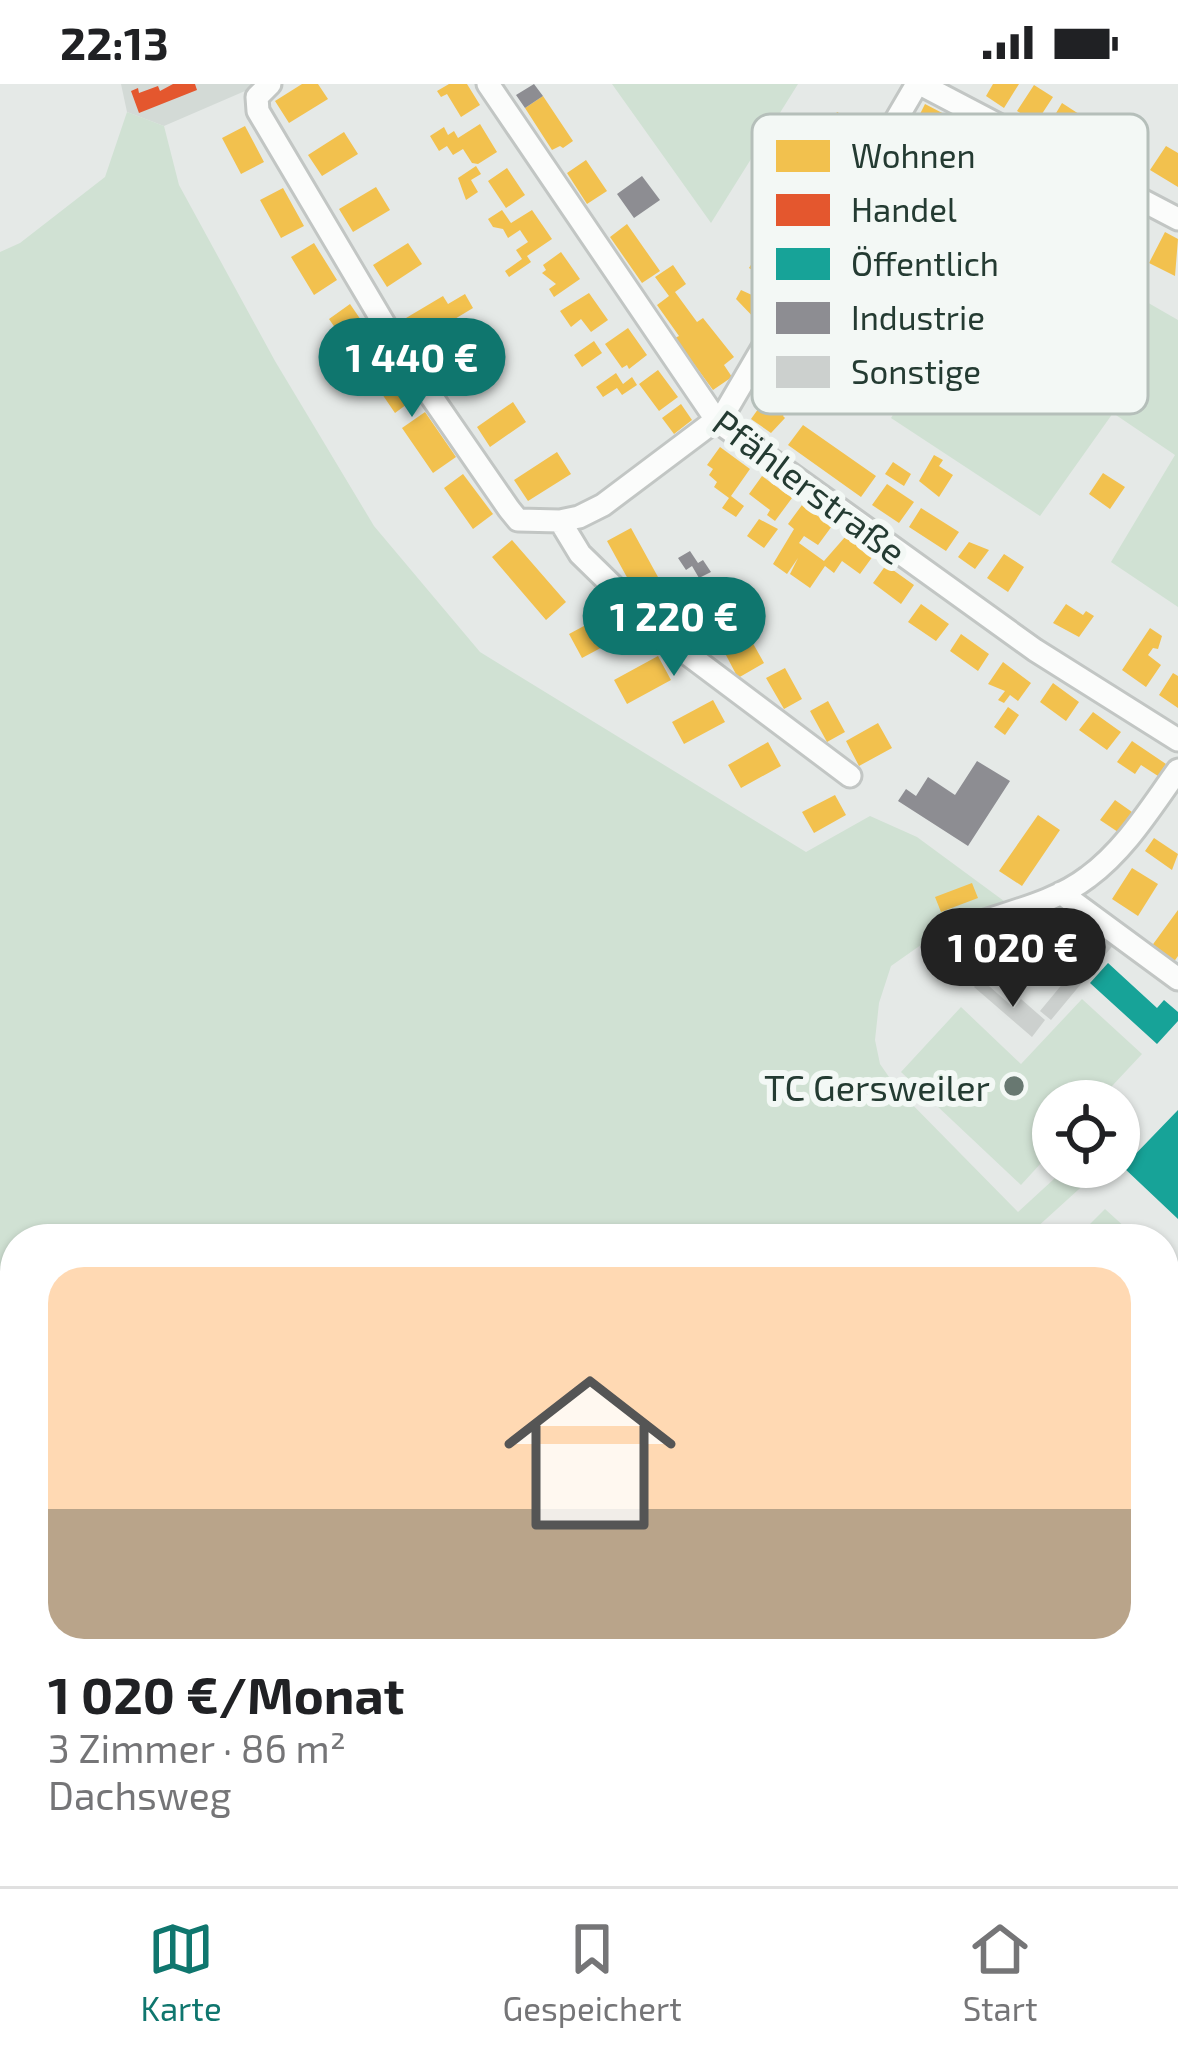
<!DOCTYPE html>
<html lang="de">
<head>
<meta charset="utf-8">
<style>
	:root { --surface:#fff; --page:#f6f6f6; --text:#202124; --muted:#757577; --line:#e0e0e0; --accent:#0f766e }
	body { margin:0; font-family:"Exo 2",sans-serif; background:var(--page); color:var(--text); height:100vh; display:flex; flex-direction:column; font-size:45px; white-space:nowrap }
	* { box-sizing:border-box; margin:0 }
	p { font-size:39px; color:var(--muted) }
	.icon { flex:none; width:66px; height:66px; fill:none; stroke:currentColor; stroke-width:2; stroke-linecap:round; stroke-linejoin:round }
	.map { position:relative; flex:1; overflow:hidden }
	.drawer { position:absolute; left:0px; top:1140px; width:1179px; height:663px; display:flex; flex-direction:column; background:var(--surface); border-radius:48px 48px 0 0; box-shadow:0 3px 9px #0004 }
	.drawer>* { flex:none }
	.tools { position:absolute; left:1032px; top:996px; display:grid; gap:24px }
	.tools a { display:grid; place-items:center; width:108px; height:108px; border-radius:50%; background:var(--surface); box-shadow:0 3px 9px #0004; font-size:60px }
	.price { position:absolute; translate:-50% -102px; padding:0 27px; border-radius:42px; background:var(--accent); color:#fff; font-size:39px; line-height:78px; filter:drop-shadow(0 3px 6px #0008) }
	.price::after { content:''; position:absolute; left:50%; top:72px; width:36px; height:27px; margin-left:-18px; background:inherit; clip-path:polygon(0 0,100% 0,50% 100%) }
	.price.selected { background:#222; color:#fff }
	ul { padding:0; list-style:none }
	li { display:grid; align-content:center; gap:24px; height:636px; padding:0 48px }
	li span { display:grid; place-items:center; height:372px; border-radius:36px; color:#555 }
	li>.icon { margin-inline-start:auto }
	span .icon { width:216px; height:216px; fill:#fffc; stroke-width:1 }
	li b { font-size:51px }
	.status { display:flex; justify-content:space-between; align-items:center; height:84px; padding:0 60px; background:var(--surface); direction:ltr }
	.status svg { height:33px; fill:currentColor }
	.tabs { display:flex; justify-content:space-around; align-items:center; height:168px; border-top:3px solid var(--line); background:var(--surface); font-size:33px; color:var(--muted) }
	.tabs a { display:grid; justify-items:center; gap:6px }
	.tabs .selected { color:var(--accent) }
	.map>svg:first-child { display:block }
	.built { fill:#d3dad6 }
	.green { fill:#d0e1d3 }
	.homes { fill:#f2c14e }
	.shops { fill:#e4572e }
	.public { fill:#17a398 }
	.industry { fill:#8d8d92 }
	.building { fill:#ccd0ce }
	.lines { fill:none; stroke-linecap:round; stroke-linejoin:round }
	.minor-casing { stroke:#c2c6c4; stroke-width:27 }
	.minor { stroke:#fbfcfb; stroke-width:21 }
	.poi-dot { fill:#687871; stroke:#f3f8f5; stroke-width:4.5 }
	.labels { text-anchor:middle; dominant-baseline:central; stroke-width:12; stroke-linejoin:round; paint-order:stroke }
	.street-label { font-size:36px; fill:#243b32; stroke:#f3f8f5 }
	.poi-label { font-size:36px; fill:#243b32; stroke:#f3f8f5; text-anchor:end }
	.key { fill:#f3f8f5; stroke:#b5bfba; stroke-width:3 }
	.key-label { font-size:33px; fill:#243b32 }
</style>
</head>
<body>
<div class="status"><b>22:13</b><svg viewBox="0 0 49 12"><path d="M0 12V9h3v3zM5 12V6h3v6zM10 12V3h3v9zM15 12V0h3v12zM26 1h20v11H26zM47 4h2v5h-2z"/></svg></div>
<div class="map">
<svg width="1178" height="1802" viewBox="0 0 1178 1802">
	<rect width="100%" height="100%" fill="#e5e9e7"/>
	<path class="built" d="M 121,0 L 261,0 L 164,42 L 127,28 Z
		M 1164,1649 L 1178,1662 L 1178,1802 L 810,1802 L 823,1788 L 1164,1788 Z"/>
	<path class="green" d="M 612,0 L 798,0 L 711,139 Z
		M 127,28 L 164,42 L 179,101 L 275,277 L 374,442 L 480,568 L 806,768 L 870,732 L 917,753 L 1008,820 L 928,856 L 891,882 L 879,919 L 875,956 L 880,980 L 898,1006 L 1018,1128 L 1067,1083 L 1082,1083 L 1089,1096 L 1024,1155 L 15,1155 L 15,1788 L 775,1788 L 762,1802 L 0,1802 L 0,168 L 20,159 L 105,93 Z
		M 959,110 L 1178,236 L 1178,523 L 1111,478 L 1175,371 L 1113,329 L 1040,432 L 891,334 L 973,196 L 926,169 Z
		M 1082,915 L 1142,970 L 1098,1017 L 1053,1017 L 1053,1066 L 1021,1101 L 901,988 L 961,923 L 1021,980 Z
		M 1105,1125 L 1138,1155 L 1075,1155 Z
		M 1164,1179 L 1178,1192 L 1178,1251 L 1164,1266 Z
		M 1178,1406 L 1178,1662 L 1164,1649 L 1164,1420 Z"/>
	<path class="homes" d="M 302,0 L 318,0 L 328,15 L 289,39 L 275,17 Z
		M 449,0 L 467,0 L 480,21 L 461,33 L 447,10 L 441,13 L 437,7 Z
		M 993,0 L 1019,0 L 1004,24 L 986,12 Z
		M 1034,1 L 1053,13 L 1036,39 L 1017,27 Z
		M 543,12 L 573,57 L 563,64 L 560,62 L 552,66 L 525,24 Z
		M 1062,19 L 1099,43 L 1088,63 L 1049,41 Z
		M 925,20 L 948,32 L 937,52 L 915,40 Z
		M 837,28 L 863,42 L 850,66 L 824,51 Z
		M 480,40 L 497,68 L 478,80 L 472,79 L 463,65 L 453,71 L 447,62 L 439,67 L 430,52 L 444,43 L 448,51 L 454,47 L 458,54 Z
		M 245,42 L 264,78 L 241,90 L 222,54 Z
		M 344,48 L 358,70 L 322,92 L 308,71 Z
		M 1166,62 L 1178,69 L 1178,103 L 1150,86 Z
		M 586,76 L 607,107 L 587,120 L 567,89 Z
		M 476,82 L 481,90 L 471,96 L 478,108 L 466,116 L 458,94 Z
		M 507,84 L 525,111 L 506,124 L 488,97 Z
		M 376,103 L 390,126 L 353,148 L 339,125 Z
		M 283,104 L 304,142 L 281,154 L 260,116 Z
		M 502,126 L 511,139 L 532,126 L 552,155 L 527,172 L 531,178 L 509,193 L 505,187 L 522,175 L 516,166 L 528,158 L 520,146 L 508,154 L 503,145 L 493,143 L 488,135 Z
		M 627,140 L 660,187 L 642,199 L 610,153 Z
		M 1165,148 L 1178,155 L 1175,192 L 1149,179 Z
		M 770,150 L 794,164 L 773,199 L 749,184 Z
		M 314,159 L 337,196 L 314,211 L 291,173 Z
		M 408,159 L 422,180 L 387,203 L 373,181 Z
		M 561,168 L 580,195 L 554,213 L 549,205 L 556,200 L 542,189 L 546,186 L 543,181 Z
		M 673,181 L 686,200 L 675,208 L 697,238 L 703,234 L 734,273 L 724,281 L 732,293 L 713,306 L 675,254 L 679,252 L 657,221 L 669,212 L 655,193 Z
		M 741,206 L 772,220 L 760,240 L 736,215 Z
		M 589,209 L 608,236 L 591,248 L 581,235 L 571,243 L 560,227 Z
		M 465,210 L 473,224 L 420,256 L 406,234 L 443,212 L 448,220 Z
		M 350,220 L 374,255 L 353,270 L 329,235 Z
		M 628,244 L 647,271 L 629,285 L 627,281 L 622,284 L 605,260 Z
		M 594,257 L 602,269 L 582,283 L 574,271 Z
		M 479,266 L 483,274 L 494,267 L 502,278 L 454,309 L 442,290 Z
		M 386,275 L 414,315 L 395,329 L 367,288 Z
		M 658,286 L 678,313 L 659,327 L 639,300 Z
		M 616,289 L 623,300 L 632,293 L 637,301 L 622,311 L 617,304 L 603,313 L 596,303 Z
		M 768,311 L 788,324 L 783,332 L 785,334 L 771,349 L 751,335 Z
		M 513,318 L 526,338 L 490,363 L 477,343 Z
		M 681,320 L 692,336 L 674,350 L 662,334 Z
		M 425,328 L 456,373 L 433,389 L 402,344 Z
		M 803,341 L 876,392 L 861,413 L 788,361 Z
		M 720,363 L 750,385 L 731,412 L 744,422 L 736,433 L 722,424 L 729,414 L 714,403 L 717,398 L 709,391 L 713,385 L 707,381 Z
		M 557,368 L 571,390 L 528,417 L 514,396 Z
		M 934,371 L 943,376 L 939,382 L 953,391 L 939,413 L 919,397 Z
		M 893,378 L 911,390 L 904,402 L 885,390 Z
		M 1103,389 L 1125,403 L 1110,425 L 1089,410 Z
		M 463,390 L 493,430 L 473,445 L 444,404 Z
		M 762,392 L 792,414 L 775,437 L 767,431 L 770,426 L 749,410 Z
		M 887,400 L 914,418 L 899,439 L 872,421 Z
		M 802,421 L 832,442 L 818,461 L 804,452 L 799,459 L 824,477 L 845,453 L 873,472 L 860,490 L 842,477 L 834,489 L 825,482 L 810,504 L 790,490 L 798,474 L 787,490 L 773,480 L 794,445 L 788,440 Z
		M 921,424 L 959,448 L 946,467 L 909,443 Z
		M 759,435 L 778,445 L 764,464 L 747,452 Z
		M 631,444 L 658,493 L 634,506 L 607,457 Z
		M 512,456 L 566,518 L 546,536 L 492,473 Z
		M 969,458 L 989,466 L 975,485 L 958,473 Z
		M 1004,470 L 1024,483 L 1008,508 L 987,494 Z
		M 886,481 L 914,501 L 901,520 L 873,499 Z
		M 688,498 L 710,538 L 685,551 L 663,511 Z
		M 921,520 L 949,540 L 936,557 L 908,538 Z
		M 1066,520 L 1083,531 L 1086,527 L 1094,532 L 1079,553 L 1053,539 Z
		M 610,528 L 623,552 L 582,574 L 569,550 Z
		M 741,538 L 764,579 L 738,594 L 716,552 Z
		M 1150,544 L 1162,552 L 1158,565 L 1153,564 L 1148,571 L 1161,581 L 1146,603 L 1122,586 Z
		M 961,550 L 989,570 L 978,587 L 950,567 Z
		M 658,572 L 671,596 L 627,620 L 614,596 Z
		M 1003,578 L 1031,599 L 1018,617 L 1010,611 L 1004,619 L 998,616 L 1005,607 L 988,600 Z
		M 785,584 L 802,615 L 784,625 L 766,594 Z
		M 1173,589 L 1178,592 L 1178,624 L 1159,611 Z
		M 1053,599 L 1079,618 L 1066,637 L 1040,618 Z
		M 713,616 L 725,638 L 684,660 L 672,638 Z
		M 828,617 L 845,648 L 827,658 L 810,627 Z
		M 1008,623 L 1019,631 L 1005,651 L 994,643 Z
		M 1093,628 L 1121,648 L 1107,666 L 1079,646 Z
		M 878,639 L 892,664 L 859,682 L 846,657 Z
		M 1132,657 L 1166,680 L 1158,692 L 1141,681 L 1135,690 L 1117,678 Z
		M 768,658 L 781,682 L 741,704 L 728,681 Z
		M 835,711 L 846,731 L 814,749 L 802,728 Z
		M 1115,716 L 1132,728 L 1118,748 L 1100,736 Z
		M 1038,731 L 1060,746 L 1022,802 L 999,787 Z
		M 1154,754 L 1178,770 L 1172,786 L 1145,767 Z
		M 1132,784 L 1158,800 L 1138,832 L 1112,815 Z
		M 972,799 L 978,814 L 941,828 L 935,813 Z
		M 1178,826 L 1178,872 L 1173,879 L 1151,863 Z"/>
	<path class="shops" d="M 173,0 L 195,0 L 197,6 L 139,29 L 131,7 L 138,4 L 139,9 L 158,2 L 160,7 Z"/>
	<path class="public" d="M 1108,879 L 1157,924 L 1164,916 L 1178,928 L 1178,937 L 1157,960 L 1090,899 Z
		M 1178,1026 L 1178,1135 L 1123,1083 Z"/>
	<path class="industry" d="M 534,0 L 543,12 L 525,24 L 516,11 Z
		M 642,92 L 660,116 L 634,134 L 617,110 Z
		M 690,467 L 698,479 L 703,476 L 711,488 L 699,494 L 692,482 L 686,486 L 678,474 Z
		M 977,677 L 1010,697 L 968,762 L 898,717 L 906,705 L 916,712 L 928,693 L 955,711 Z
		M 1164,1680 L 1178,1693 L 1178,1802 L 932,1802 L 917,1788 L 1164,1788 Z"/>
	<path class="building" d="M 1082,844 L 1098,857 L 1104,850 L 1115,859 L 1051,936 L 1040,927 L 1088,869 L 1073,857 Z
		M 1043,846 L 1043,865 L 984,868 L 983,849 Z
		M 981,895 L 1014,924 L 1021,915 L 1045,936 L 1032,953 L 974,903 Z"/>
	<g class="lines">
		<defs>
			<path id="minor" d="M 270,0 L 257,13 L 258,27 L 402,270 L 509,425 L 518,436 L 560,437 L 579,433 L 603,421 L 724,330 L 917,0
				M 488,0 L 717,337 L 1035,566 L 1178,656
				M 920,0 L 1178,135
				M 820,171 L 936,234
				M 560,437 L 580,470 L 665,553 L 850,692
				M 1061,809 L 1178,895
				M 976,840 C 1013,827 1057,817 1088,793 C 1126,765 1151,723 1178,686
				M 1164,1417 L 1178,1402
				M 803,1802 L 816,1788"/>
		</defs>
		<use href="#minor" class="minor-casing"/>
		<use href="#minor" class="minor"/>
	</g>
	<circle class="poi-dot" cx="1014" cy="1002" r="12"/>
	<g class="labels">
		<g class="street-label">
			<text transform="translate(810 402) rotate(37)">Pfählerstraße</text>
		</g>
		<g class="poi-label">
			<text x="990" y="1002">TC Gersweiler</text>
		</g>
	</g>
	<rect x="752" y="30" width="396" height="300" rx="18" class="key"/>
	<rect x="776" y="56" width="54" height="32" fill="#f2c14e"/>
	<rect x="776" y="110" width="54" height="32" fill="#e4572e"/>
	<rect x="776" y="164" width="54" height="32" fill="#17a398"/>
	<rect x="776" y="218" width="54" height="32" fill="#8d8d92"/>
	<rect x="776" y="272" width="54" height="32" fill="#ccd0ce"/>
	<g class="key-label">
		<text x="851" y="84">Wohnen</text>
		<text x="851" y="138">Handel</text>
		<text x="851" y="192">Öffentlich</text>
		<text x="851" y="246">Industrie</text>
		<text x="851" y="300">Sonstige</text>
	</g>
</svg>
<div class="tools">
<a><svg class="icon" aria-label="locate" viewBox="0 0 24 24"><circle cx="12" cy="12" r="6"/><path d="M12 2v4M12 18v4M2 12h4M18 12h4"/></svg></a>
</div>
<b class="price" style="left:412px;top:336px">1 440 €</b>
<b class="price" style="left:674px;top:595px">1 220 €</b>
<b class="price selected" style="left:1013px;top:926px">1 020 €</b>
<section class="drawer">
<ul>
<li><span style="background:linear-gradient(#ffd9b3 65%,#b9a48a 0)"><svg class="icon" aria-label="home" viewBox="0 0 24 24"><path d="M3 11l9-7 9 7M6 9v11h12V9"/></svg></span><div><b>1 020 €/Monat</b><p>3 Zimmer · 86 m²</p><p>Dachsweg</p></div></li>
</ul>
</section>
</div>
<nav class="tabs">
<a class="selected"><svg class="icon" aria-label="map" viewBox="0 0 24 24"><path d="M3 6l6-2 6 2 6-2v14l-6 2-6-2-6 2zM9 4v14M15 6v14"/></svg>Karte</a>
<a><svg class="icon" aria-label="saved" viewBox="0 0 24 24"><path d="M7 4h10v16l-5-4-5 4z"/></svg>Gespeichert</a>
<a><svg class="icon" aria-label="home" viewBox="0 0 24 24"><path d="M3 11l9-7 9 7M6 9v11h12V9"/></svg>Start</a>
</nav>
</body>
</html>
